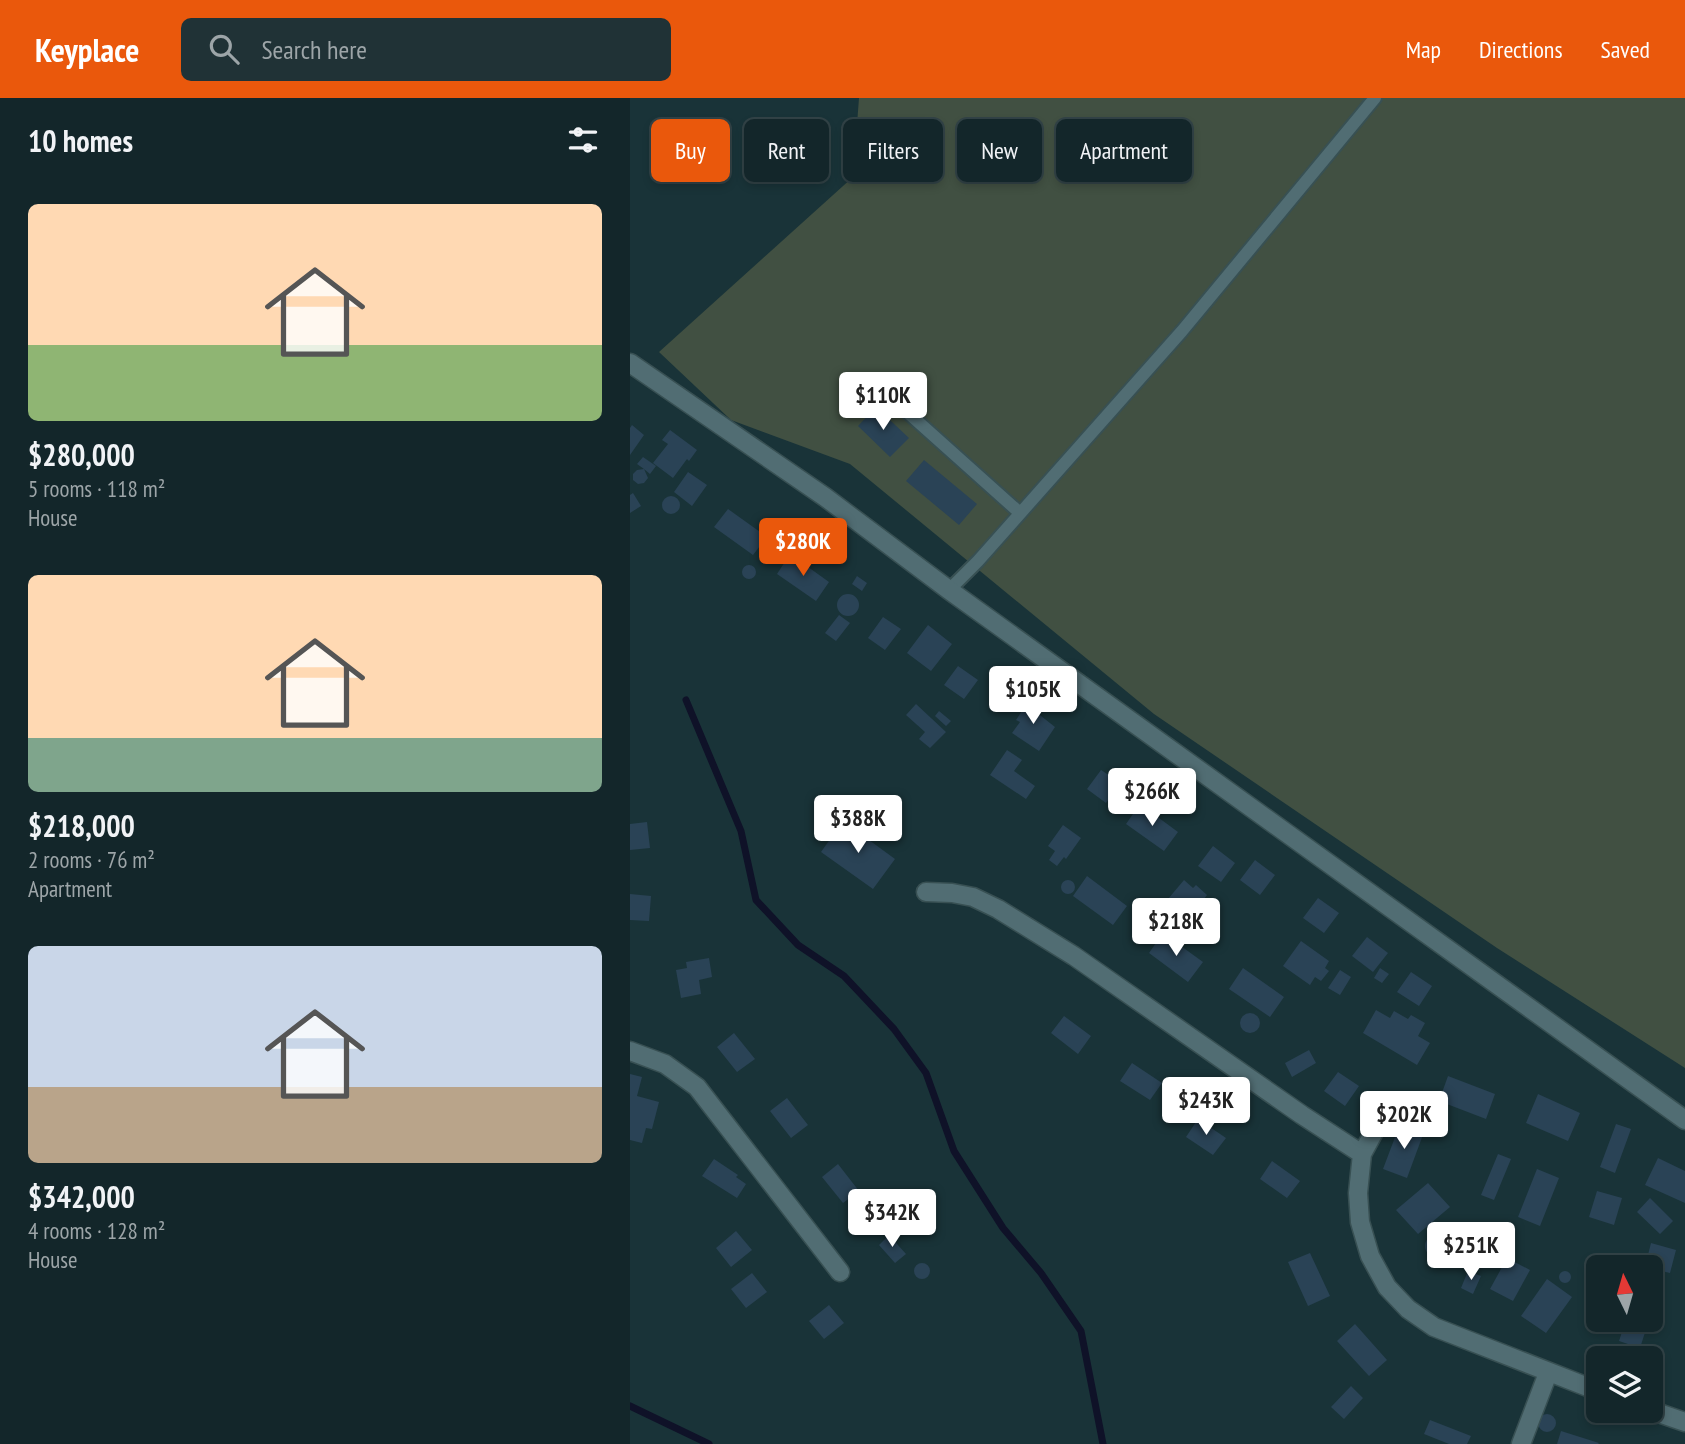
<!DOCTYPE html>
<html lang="en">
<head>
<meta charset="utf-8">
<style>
	:root { --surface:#13262a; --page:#203236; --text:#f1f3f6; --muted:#9da5a8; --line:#324347; --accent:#ea580c }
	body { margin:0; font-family:"PT Sans Narrow",sans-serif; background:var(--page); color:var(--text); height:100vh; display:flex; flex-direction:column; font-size:26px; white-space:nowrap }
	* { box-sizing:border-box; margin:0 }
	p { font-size:23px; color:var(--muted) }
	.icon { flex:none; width:38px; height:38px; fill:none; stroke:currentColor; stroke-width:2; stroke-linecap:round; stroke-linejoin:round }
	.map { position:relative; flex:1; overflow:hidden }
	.sheet { display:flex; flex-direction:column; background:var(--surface); width:630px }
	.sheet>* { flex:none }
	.guide { position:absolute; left:21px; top:21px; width:665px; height:63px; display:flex; gap:14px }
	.needle { width:46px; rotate:355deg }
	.fabs { position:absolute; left:956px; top:1157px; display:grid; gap:14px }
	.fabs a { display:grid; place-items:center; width:77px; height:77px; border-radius:10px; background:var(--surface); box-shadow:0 4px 10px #0003,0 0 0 2px var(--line); font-size:35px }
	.price { position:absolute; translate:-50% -60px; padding:0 16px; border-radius:7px; background:#fff; color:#222; font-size:23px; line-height:46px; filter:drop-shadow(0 2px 4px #0008) }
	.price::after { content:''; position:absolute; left:50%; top:42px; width:21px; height:16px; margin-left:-10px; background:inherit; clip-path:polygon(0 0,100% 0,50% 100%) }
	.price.active { background:var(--accent); color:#fff }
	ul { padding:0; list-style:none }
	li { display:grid; align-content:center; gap:14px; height:371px; padding:0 28px }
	li span { display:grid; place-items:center; height:217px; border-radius:10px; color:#555 }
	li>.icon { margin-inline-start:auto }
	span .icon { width:126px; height:126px; fill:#fffc; stroke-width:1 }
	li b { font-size:30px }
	h2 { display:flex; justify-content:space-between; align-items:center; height:84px; padding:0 28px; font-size:30px }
	.chip { padding:0 24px; border-radius:10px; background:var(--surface); box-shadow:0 4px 10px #0003,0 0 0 2px var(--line); font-size:24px; line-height:63px }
	.chip.active { background:var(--accent); color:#fff }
	header { display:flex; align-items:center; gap:42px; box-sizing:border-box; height:98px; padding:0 35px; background:var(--accent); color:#fff }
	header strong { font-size:33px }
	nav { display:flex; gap:38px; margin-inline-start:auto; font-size:24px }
	.search { width:490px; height:63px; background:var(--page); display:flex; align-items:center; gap:18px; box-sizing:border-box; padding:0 24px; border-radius:10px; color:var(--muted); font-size:26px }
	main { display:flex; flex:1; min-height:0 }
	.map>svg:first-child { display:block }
	.green { fill:#415042 }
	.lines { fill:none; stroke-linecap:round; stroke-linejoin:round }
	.stream { stroke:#0f1228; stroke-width:7 }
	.building { fill:#2a4356 }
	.lane-casing { stroke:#385053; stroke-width:16 }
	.street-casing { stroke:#385053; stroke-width:21 }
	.lane { stroke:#516d73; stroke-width:12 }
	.street { stroke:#516d73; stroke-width:18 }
</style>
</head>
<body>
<header>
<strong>Keyplace</strong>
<div class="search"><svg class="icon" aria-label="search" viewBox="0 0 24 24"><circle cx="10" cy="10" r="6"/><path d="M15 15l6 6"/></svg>Search here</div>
<nav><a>Map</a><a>Directions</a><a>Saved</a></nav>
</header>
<main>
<section class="sheet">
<h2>10 homes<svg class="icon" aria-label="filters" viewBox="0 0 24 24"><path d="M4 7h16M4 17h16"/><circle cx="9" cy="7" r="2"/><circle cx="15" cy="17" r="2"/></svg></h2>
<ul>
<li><span style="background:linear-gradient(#ffd9b3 65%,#8fb573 0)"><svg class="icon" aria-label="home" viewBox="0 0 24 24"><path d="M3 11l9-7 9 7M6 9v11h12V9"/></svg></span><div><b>$280,000</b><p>5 rooms · 118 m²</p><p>House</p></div></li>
<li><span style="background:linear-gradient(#ffd9b3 75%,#7fa58c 0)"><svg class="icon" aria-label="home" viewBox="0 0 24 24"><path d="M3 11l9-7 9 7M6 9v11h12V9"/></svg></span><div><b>$218,000</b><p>2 rooms · 76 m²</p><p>Apartment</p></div></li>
<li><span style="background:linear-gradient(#c9d6e8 65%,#b9a48a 0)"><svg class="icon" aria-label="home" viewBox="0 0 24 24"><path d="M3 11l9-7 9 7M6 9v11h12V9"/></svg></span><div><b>$342,000</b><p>4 rooms · 128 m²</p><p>House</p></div></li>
</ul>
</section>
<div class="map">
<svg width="1055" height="1346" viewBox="0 0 1055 1346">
	<rect width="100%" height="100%" fill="#193338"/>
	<path class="green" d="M 229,0 L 1055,0 L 1055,970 L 867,850 L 524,616 L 220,366 L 101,322 L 29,254 L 223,79 Z"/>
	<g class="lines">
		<path class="stream" d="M 56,602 L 111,733 L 126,802 L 168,847 L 214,878 L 264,931 L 296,975 L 324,1053 L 373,1130 L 411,1175 L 451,1233 L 473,1346
			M 0,1308 L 79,1346"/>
	</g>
	<path class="building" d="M 246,309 L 279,340 L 260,359 L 228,328 Z
		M 2,327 L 14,337 L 0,357 L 0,330 Z
		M 40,332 L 67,352 L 59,363 L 57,361 L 43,380 L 23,365 L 38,346 L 32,342 Z
		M 13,359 L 26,368 L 20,376 L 14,371 L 18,380 L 14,385 L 8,386 L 3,382 L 3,376 L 7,372 L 14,371 L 7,366 Z
		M 294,362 L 347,406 L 329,427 L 276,383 Z
		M 58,374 L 77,387 L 62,408 L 44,394 Z
		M 3,395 L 11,408 L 0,415 L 0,397 Z
		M32 407a9 9 0 1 1 18 0a9 9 0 1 1-18 0Z
		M 98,411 L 137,439 L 123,457 L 84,429 Z
		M 160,456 L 199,484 L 186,503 L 147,476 Z
		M112 474a7 7 0 1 1 14 0a7 7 0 1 1-14 0Z
		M 227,478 L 237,485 L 232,493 L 222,486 Z
		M207 507a11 11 0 1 1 22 0a11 11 0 1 1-22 0Z
		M 209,517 L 220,525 L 206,543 L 195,535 Z
		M 253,519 L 271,531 L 255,552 L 238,540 Z
		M 298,527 L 322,546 L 301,573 L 277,555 Z
		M 328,568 L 348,582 L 334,601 L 314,587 Z
		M 401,599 L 411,607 L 406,614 L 425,629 L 409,653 L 382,635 L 390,624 L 386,622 Z
		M 286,606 L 316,634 L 300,650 L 289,641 L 295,634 L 276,617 Z
		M 309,613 L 321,623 L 316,628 L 305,618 Z
		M 377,652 L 392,662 L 384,673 L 405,688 L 396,701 L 360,677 Z
		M 471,672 L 491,685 L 476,705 L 457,691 Z
		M 510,706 L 548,734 L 534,753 L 496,726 Z
		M 213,723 L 265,761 L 243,791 L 191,754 Z
		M 17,724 L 20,750 L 0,752 L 0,726 Z
		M 433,727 L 451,740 L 436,761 L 434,759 L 427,768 L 419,762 L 425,753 L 418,748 Z
		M 583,748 L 605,765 L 591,784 L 568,768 Z
		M 625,762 L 645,777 L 630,797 L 610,782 Z
		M 457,778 L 497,808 L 483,827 L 443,798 Z
		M431 789a7 7 0 1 1 14 0a7 7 0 1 1-14 0Z
		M 554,782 L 563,790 L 566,787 L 577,797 L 571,805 L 578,812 L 570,821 L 561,814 L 554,822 L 542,811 L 546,807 L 538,801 Z
		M 0,796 L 21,798 L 19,823 L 0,822 Z
		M 688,800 L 709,815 L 694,835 L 673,820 Z
		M511 831a10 10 0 1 1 20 0a10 10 0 1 1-20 0Z
		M 533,835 L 573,864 L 558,884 L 519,855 Z
		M 737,839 L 758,855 L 743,874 L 722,858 Z
		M 671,843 L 699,863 L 695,870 L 699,873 L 691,883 L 685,879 L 680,887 L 653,868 Z
		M 79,860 L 82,879 L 69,882 L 71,896 L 51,900 L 46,872 L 57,870 L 56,864 Z
		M 613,870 L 654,899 L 640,919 L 599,891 Z
		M 750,870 L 759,876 L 752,885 L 744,880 Z
		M 710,872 L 721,879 L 710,897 L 698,890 Z
		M 781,874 L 802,888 L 789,908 L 767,894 Z
		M 746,912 L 760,920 L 764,913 L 778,921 L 781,917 L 795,925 L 788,938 L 800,945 L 787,967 L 733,935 Z
		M610 925a10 10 0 1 1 20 0a10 10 0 1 1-20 0Z
		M 434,918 L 461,938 L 448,956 L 421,935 Z
		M 104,935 L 125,961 L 107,974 L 87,949 Z
		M 679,952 L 686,965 L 662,979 L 655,965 Z
		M 502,965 L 532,985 L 520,1002 L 490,983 Z
		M 708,974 L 729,988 L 715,1008 L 694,993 Z
		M 0,976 L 12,979 L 7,998 L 29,1004 L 22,1031 L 16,1030 L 12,1045 L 0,1042 Z
		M 818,978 L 865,996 L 856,1021 L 809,1003 Z
		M 908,996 L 950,1015 L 938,1043 L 896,1025 Z
		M 157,1000 L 178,1027 L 161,1040 L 140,1013 Z
		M 568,1021 L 596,1040 L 583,1057 L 556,1039 Z
		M 770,1026 L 794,1034 L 777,1080 L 753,1071 Z
		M 986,1026 L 1001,1031 L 985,1075 L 970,1069 Z
		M 868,1056 L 881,1061 L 864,1102 L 851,1097 Z
		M 1028,1060 L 1055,1073 L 1055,1105 L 1015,1087 Z
		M 84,1061 L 108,1077 L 106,1079 L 116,1086 L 107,1100 L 72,1078 Z
		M 642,1063 L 670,1083 L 657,1100 L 630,1081 Z
		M 208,1066 L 229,1093 L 213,1105 L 192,1079 Z
		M 907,1071 L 929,1080 L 910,1128 L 888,1119 Z
		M 798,1085 L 820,1109 L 788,1136 L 766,1112 Z
		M 967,1093 L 992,1100 L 984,1127 L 959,1119 Z
		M 1020,1100 L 1043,1123 L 1030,1136 L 1007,1114 Z
		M 106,1133 L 122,1152 L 101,1169 L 86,1150 Z
		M 259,1137 L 276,1156 L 265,1165 L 249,1147 Z
		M795 1148a11 11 0 1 1 22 0a11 11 0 1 1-22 0Z
		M 1021,1145 L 1046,1152 L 1040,1175 L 1015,1169 Z
		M 680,1155 L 700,1198 L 678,1208 L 658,1164 Z
		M 877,1160 L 900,1172 L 883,1203 L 860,1191 Z
		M284 1173a8 8 0 1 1 16 0a8 8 0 1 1-16 0Z
		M929 1179a6 6 0 1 1 12 0a6 6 0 1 1-12 0Z
		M 838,1173 L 851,1178 L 843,1196 L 831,1190 Z
		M 122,1175 L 137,1194 L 116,1210 L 101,1191 Z
		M 917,1181 L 942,1199 L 916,1235 L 891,1218 Z
		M 1020,1201 L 1026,1203 L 1021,1217 L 1020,1217 Z
		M 199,1207 L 214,1225 L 194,1241 L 179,1223 Z
		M 996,1222 L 1019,1222 L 1010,1250 L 989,1243 Z
		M 725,1226 L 757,1262 L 739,1278 L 707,1243 Z
		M 721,1288 L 733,1300 L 714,1321 L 701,1309 Z
		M908 1325a9 9 0 1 1 18 0a9 9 0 1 1-18 0Z
		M 800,1322 L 841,1338 L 837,1346 L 819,1346 L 794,1336 Z
		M 931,1333 L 969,1345 L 968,1346 L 927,1346 Z"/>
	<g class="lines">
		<defs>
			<path id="lane" d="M 276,313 L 390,415
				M 319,492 L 348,463 L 552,233 L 745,0"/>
			<path id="street" d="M 0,265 L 195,399 L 319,492 L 1055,1022
				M 296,794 L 322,795 L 343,799 L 368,811 L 444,858 L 672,1017 L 732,1056
				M 0,953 L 35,966 L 67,989 L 210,1174
				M 751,1021 L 732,1056 L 728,1095 L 730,1124 L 740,1158 L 757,1189 L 778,1211 L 804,1229 L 968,1293
				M 1020,1312 L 1055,1324
				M 891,1346 L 918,1275"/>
		</defs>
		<use href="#lane" class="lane-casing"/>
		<use href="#street" class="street-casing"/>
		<use href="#lane" class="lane"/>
		<use href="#street" class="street"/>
	</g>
</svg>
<div class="fabs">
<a><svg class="needle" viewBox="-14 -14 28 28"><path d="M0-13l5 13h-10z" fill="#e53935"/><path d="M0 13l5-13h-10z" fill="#9da5a8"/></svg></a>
<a><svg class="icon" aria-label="layers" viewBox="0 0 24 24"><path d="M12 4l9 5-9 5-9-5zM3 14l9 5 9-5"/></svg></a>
</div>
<b class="price" style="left:253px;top:334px">$110K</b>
<b class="price active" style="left:173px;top:480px">$280K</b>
<b class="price" style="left:403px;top:628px">$105K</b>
<b class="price" style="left:522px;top:730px">$266K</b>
<b class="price" style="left:228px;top:757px">$388K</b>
<b class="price" style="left:546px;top:860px">$218K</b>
<b class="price" style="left:576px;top:1039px">$243K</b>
<b class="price" style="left:774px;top:1053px">$202K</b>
<b class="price" style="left:262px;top:1151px">$342K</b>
<b class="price" style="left:841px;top:1184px">$251K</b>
<div class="guide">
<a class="chip active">Buy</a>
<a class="chip">Rent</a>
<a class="chip">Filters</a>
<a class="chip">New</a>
<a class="chip">Apartment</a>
</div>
</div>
</main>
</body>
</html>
